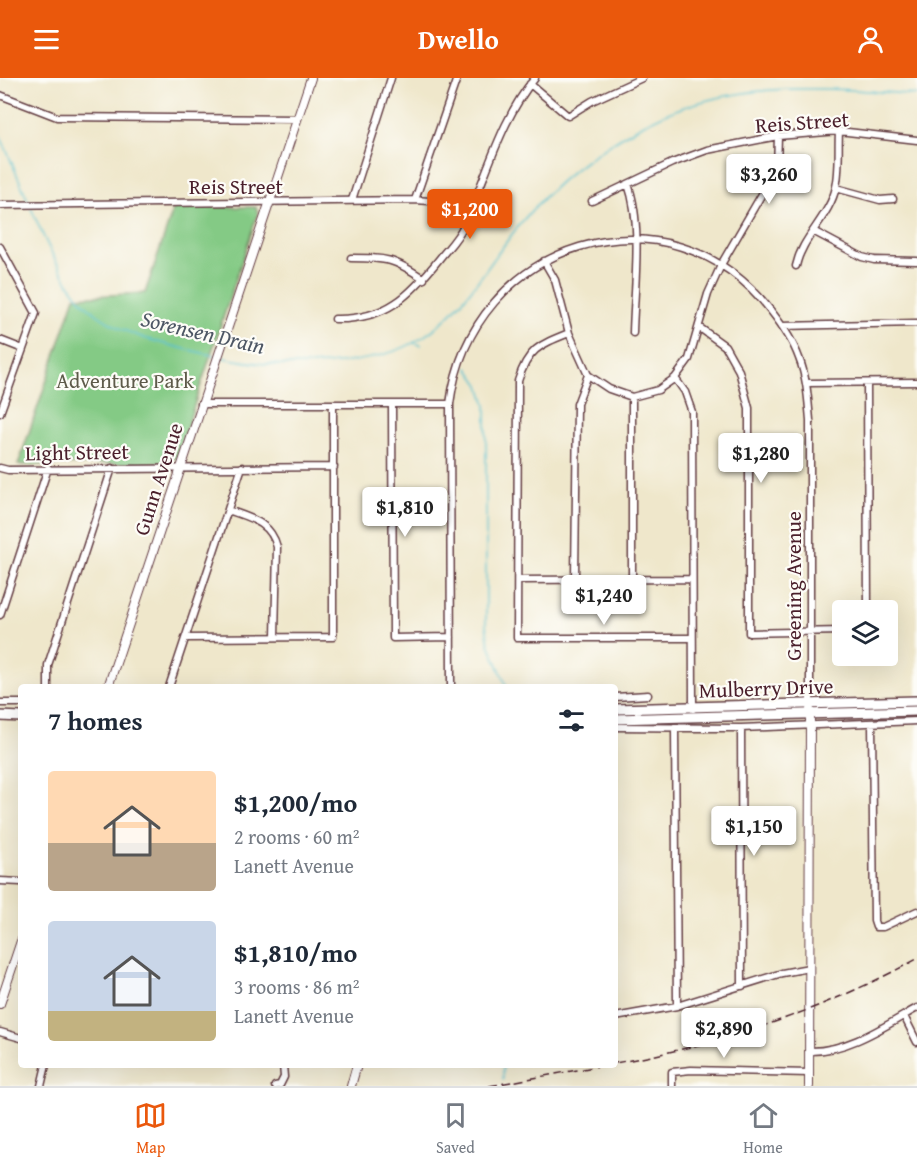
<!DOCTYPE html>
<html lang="en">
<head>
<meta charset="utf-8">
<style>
	:root { --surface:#fff; --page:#f2f2f3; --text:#1f2937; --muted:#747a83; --line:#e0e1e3; --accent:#ea580c }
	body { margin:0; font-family:"Gentium Book Plus",serif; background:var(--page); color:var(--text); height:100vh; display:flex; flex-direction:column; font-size:22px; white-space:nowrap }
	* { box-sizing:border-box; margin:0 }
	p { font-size:20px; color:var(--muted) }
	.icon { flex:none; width:33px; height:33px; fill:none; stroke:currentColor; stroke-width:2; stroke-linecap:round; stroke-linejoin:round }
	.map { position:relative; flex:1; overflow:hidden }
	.side { position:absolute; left:18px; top:606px; width:600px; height:384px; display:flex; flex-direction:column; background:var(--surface); border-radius:6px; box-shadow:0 6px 24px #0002 }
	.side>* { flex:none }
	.controls { position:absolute; left:832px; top:522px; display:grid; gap:12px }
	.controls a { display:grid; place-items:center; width:66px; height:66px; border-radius:6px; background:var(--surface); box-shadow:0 6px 24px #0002; font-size:30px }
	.price { position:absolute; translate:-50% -51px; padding:0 14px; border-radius:6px; background:#fff; color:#222; font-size:20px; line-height:39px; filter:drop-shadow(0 2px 3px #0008) }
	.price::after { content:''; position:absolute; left:50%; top:36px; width:18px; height:14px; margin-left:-9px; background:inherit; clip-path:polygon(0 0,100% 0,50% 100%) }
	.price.selected { background:var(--accent); color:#fff }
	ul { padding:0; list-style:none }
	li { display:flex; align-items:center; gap:18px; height:150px; padding:0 30px }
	li span { display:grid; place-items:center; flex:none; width:168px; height:120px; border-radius:6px; color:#555 }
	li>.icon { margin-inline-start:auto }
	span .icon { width:72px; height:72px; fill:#fffc; stroke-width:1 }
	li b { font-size:26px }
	h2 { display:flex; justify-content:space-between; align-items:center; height:72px; padding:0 30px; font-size:26px }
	header { display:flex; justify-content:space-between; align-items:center; height:78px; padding:0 30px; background:var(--accent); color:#fff; font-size:27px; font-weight:700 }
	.tab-bar { display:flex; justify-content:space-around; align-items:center; height:84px; border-top:2px solid var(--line); background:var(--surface); font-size:16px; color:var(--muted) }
	.tab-bar a { display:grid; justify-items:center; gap:3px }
	.tab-bar .selected { color:var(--accent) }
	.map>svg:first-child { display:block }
	.green { fill:#84ca85; stroke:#677458; stroke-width:1.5 }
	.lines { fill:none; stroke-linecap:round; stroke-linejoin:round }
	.stream { stroke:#55c0d0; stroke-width:1.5 }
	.minor-casing { stroke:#633d43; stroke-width:9 }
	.tertiary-casing { stroke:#633d43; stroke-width:10 }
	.primary-casing { stroke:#633d43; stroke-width:12 }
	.minor { stroke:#fff; stroke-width:6 }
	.tertiary { stroke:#fff; stroke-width:8 }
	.primary { stroke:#fff; stroke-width:9 }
	.rail { stroke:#4a1f2b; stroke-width:1.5; stroke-dasharray:9 4.5; stroke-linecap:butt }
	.labels { text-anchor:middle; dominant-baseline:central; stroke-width:4.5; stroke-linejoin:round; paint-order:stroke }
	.street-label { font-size:21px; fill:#4a1f2b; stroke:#fdfcf7 }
	.park-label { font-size:21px; fill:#5e5b4a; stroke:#fdfcf7 }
	.water-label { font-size:22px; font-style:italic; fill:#4e5765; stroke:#fdfcf7 }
</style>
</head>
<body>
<header><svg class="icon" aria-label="menu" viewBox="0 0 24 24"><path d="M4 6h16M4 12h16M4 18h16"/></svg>Dwello<svg class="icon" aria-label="person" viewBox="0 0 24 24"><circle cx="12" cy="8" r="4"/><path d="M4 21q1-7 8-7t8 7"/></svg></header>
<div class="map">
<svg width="917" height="1008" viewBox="0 0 917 1008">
	<rect width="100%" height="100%" fill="#fdfcf7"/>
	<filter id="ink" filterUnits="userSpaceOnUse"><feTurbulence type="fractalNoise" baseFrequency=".0167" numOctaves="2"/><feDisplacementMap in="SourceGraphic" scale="12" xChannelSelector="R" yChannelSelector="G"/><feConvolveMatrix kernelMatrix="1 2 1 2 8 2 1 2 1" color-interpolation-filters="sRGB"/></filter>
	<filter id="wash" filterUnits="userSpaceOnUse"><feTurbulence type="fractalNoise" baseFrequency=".008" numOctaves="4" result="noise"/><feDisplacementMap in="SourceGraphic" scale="24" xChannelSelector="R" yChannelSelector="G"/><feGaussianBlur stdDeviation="1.35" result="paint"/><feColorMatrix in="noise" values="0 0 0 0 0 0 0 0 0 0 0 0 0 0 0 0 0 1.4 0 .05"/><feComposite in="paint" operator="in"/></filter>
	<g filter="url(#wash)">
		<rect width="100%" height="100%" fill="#efe7cb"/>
		<path class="green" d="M 174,129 L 256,129 L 258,135 L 177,379 L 168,385 L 18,387 L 75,219 L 145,215 Z"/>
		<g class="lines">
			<path class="stream" d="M 0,57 L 29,125
				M 31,130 C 42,156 65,207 85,226 C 118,259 172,268 216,278
				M 414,265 L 421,267
				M 220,279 C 277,292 374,292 423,259 C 464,232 490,183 520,146 C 555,103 597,71 646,45 C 732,1 825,9 917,17
				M 468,290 L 480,307 L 486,327 L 486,547 L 489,566 L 507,609
				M 503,987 L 503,1002"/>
		</g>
	</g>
	<g filter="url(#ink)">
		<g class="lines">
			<defs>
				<path id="minor" d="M 530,6 L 568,38 L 592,23 L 642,0
					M 0,17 L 57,39 L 297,41
					M 628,106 C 643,148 634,210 633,255
					M 836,110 L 880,122 L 893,121
					M 352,122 L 391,0
					M 415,122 L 457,0
					M 592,123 L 672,85 L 707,72 L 778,58 L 839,53 L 917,62
					M 0,127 L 415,122 L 473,126
					M 813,153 L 862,179 L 874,182 L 917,183
					M 0,169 L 36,235 L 0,335
					M 351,180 C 387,180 393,180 424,201
					M 544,183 L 555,202 L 569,255 L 588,297 L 609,311 L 632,319 L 658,312 L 675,300 L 689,281 L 708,216 L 722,185 L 777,90 L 778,58
					M 796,188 C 802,159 830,138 836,109 C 840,92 838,71 839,53
					M 335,241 C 386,242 410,218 440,180 C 448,170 459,159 464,147 C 487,98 500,42 535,0
					M 782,248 L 917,245
					M 700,250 L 725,268 L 739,293 L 749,330 L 749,555 L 843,553
					M 569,255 C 539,267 528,271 518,303 L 517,560 L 692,560
					M 0,262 L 23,271
					M 675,300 L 685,314 L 692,334 L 693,631
					M 807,305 L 917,304
					M 867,305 L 868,532
					M 632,319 L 632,501
					M 201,326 L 450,326
					M 392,326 L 393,560 L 451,559
					M 0,390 L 8,392 L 334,389
					M 228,432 C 250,440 271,444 277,469 L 275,559
					M 575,500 L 577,326 L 588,297
					M 519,502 L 692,501
					M 0,537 L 48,390
					M 186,560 L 333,559 L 333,327
					M 48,609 L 48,587 L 112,390
					M 169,609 L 242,389
					M 451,609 L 450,326 C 470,164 669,100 771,233 C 782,247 793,263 799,280 C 807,300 808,321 810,342 L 810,627
					M 615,619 L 648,617
					M 0,625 L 21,625
					M 872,645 L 874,843 L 876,849 L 883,849 L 917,833
					M 615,649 L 741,650 L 917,643
					M 675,649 L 677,928
					M 741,650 L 742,908
					M 0,803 L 21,804
					M 904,938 L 917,964
					M 615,939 L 677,928 L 782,895 L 809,890
					M 0,954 L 21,960
					M 809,973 C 847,974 885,948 917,930
					M 41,1008 L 46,987
					M 275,1008 L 280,1007 L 284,999 L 283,987
					M 672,1008 L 672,994 L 691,992 L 809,995"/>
				<path id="tertiary" d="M 108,609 L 311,0
					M 0,926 L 21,863
					M 351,1008 L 357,987
					M 809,1008 L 810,632"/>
				<path id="primary" d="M 615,631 L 917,623
					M 0,638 L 21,639
					M 615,641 L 917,633"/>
			</defs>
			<use href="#minor" class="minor-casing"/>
			<use href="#tertiary" class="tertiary-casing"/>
			<use href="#primary" class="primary-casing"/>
			<use href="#minor" class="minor"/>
			<use href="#tertiary" class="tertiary"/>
			<use href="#primary" class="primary"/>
			<path class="rail" d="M 615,985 C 722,966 822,933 917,881
				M 489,1008 L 605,987"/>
		</g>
	</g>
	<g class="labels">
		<g class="street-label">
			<text transform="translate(802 44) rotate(-4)">Reis Street</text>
			<text x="236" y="108">Reis Street</text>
			<text transform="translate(77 374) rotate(-1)">Light Street</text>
			<text transform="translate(158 401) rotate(-72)">Gunn Avenue</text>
			<text transform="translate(793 508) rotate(-90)">Greening Avenue</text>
			<text transform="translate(766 610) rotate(-2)">Mulberry Drive</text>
		</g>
		<g class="park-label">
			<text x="125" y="302">Adventure Park</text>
		</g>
		<g class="water-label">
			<text transform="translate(203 254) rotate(13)">Sorensen Drain</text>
		</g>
	</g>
</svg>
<div class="controls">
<a><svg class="icon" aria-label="layers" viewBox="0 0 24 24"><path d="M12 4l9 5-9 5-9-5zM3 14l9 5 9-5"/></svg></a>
</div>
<b class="price" style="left:769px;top:127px">$3,260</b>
<b class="price selected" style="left:470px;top:162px">$1,200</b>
<b class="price" style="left:761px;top:406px">$1,280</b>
<b class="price" style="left:405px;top:460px">$1,810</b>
<b class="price" style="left:604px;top:548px">$1,240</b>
<b class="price" style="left:754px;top:779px">$1,150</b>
<b class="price" style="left:724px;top:981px">$2,890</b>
<section class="side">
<h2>7 homes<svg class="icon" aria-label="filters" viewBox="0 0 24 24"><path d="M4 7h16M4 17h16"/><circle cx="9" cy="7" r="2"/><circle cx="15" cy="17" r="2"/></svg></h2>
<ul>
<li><span style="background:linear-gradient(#ffd9b3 60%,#b9a48a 0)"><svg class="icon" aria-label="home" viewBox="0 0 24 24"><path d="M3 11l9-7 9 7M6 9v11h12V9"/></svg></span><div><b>$1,200/mo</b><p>2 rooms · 60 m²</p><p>Lanett Avenue</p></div></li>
<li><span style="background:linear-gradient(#c9d6e8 75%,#c2b280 0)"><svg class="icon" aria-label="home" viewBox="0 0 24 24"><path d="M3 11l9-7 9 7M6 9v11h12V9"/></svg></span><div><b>$1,810/mo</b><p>3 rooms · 86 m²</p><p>Lanett Avenue</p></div></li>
</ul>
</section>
</div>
<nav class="tab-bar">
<a class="selected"><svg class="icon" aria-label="map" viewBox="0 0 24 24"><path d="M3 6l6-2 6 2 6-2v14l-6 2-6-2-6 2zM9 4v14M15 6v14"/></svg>Map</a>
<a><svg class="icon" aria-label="saved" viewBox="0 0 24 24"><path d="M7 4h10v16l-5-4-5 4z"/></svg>Saved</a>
<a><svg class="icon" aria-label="home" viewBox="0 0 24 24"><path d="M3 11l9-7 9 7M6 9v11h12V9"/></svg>Home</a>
</nav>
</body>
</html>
